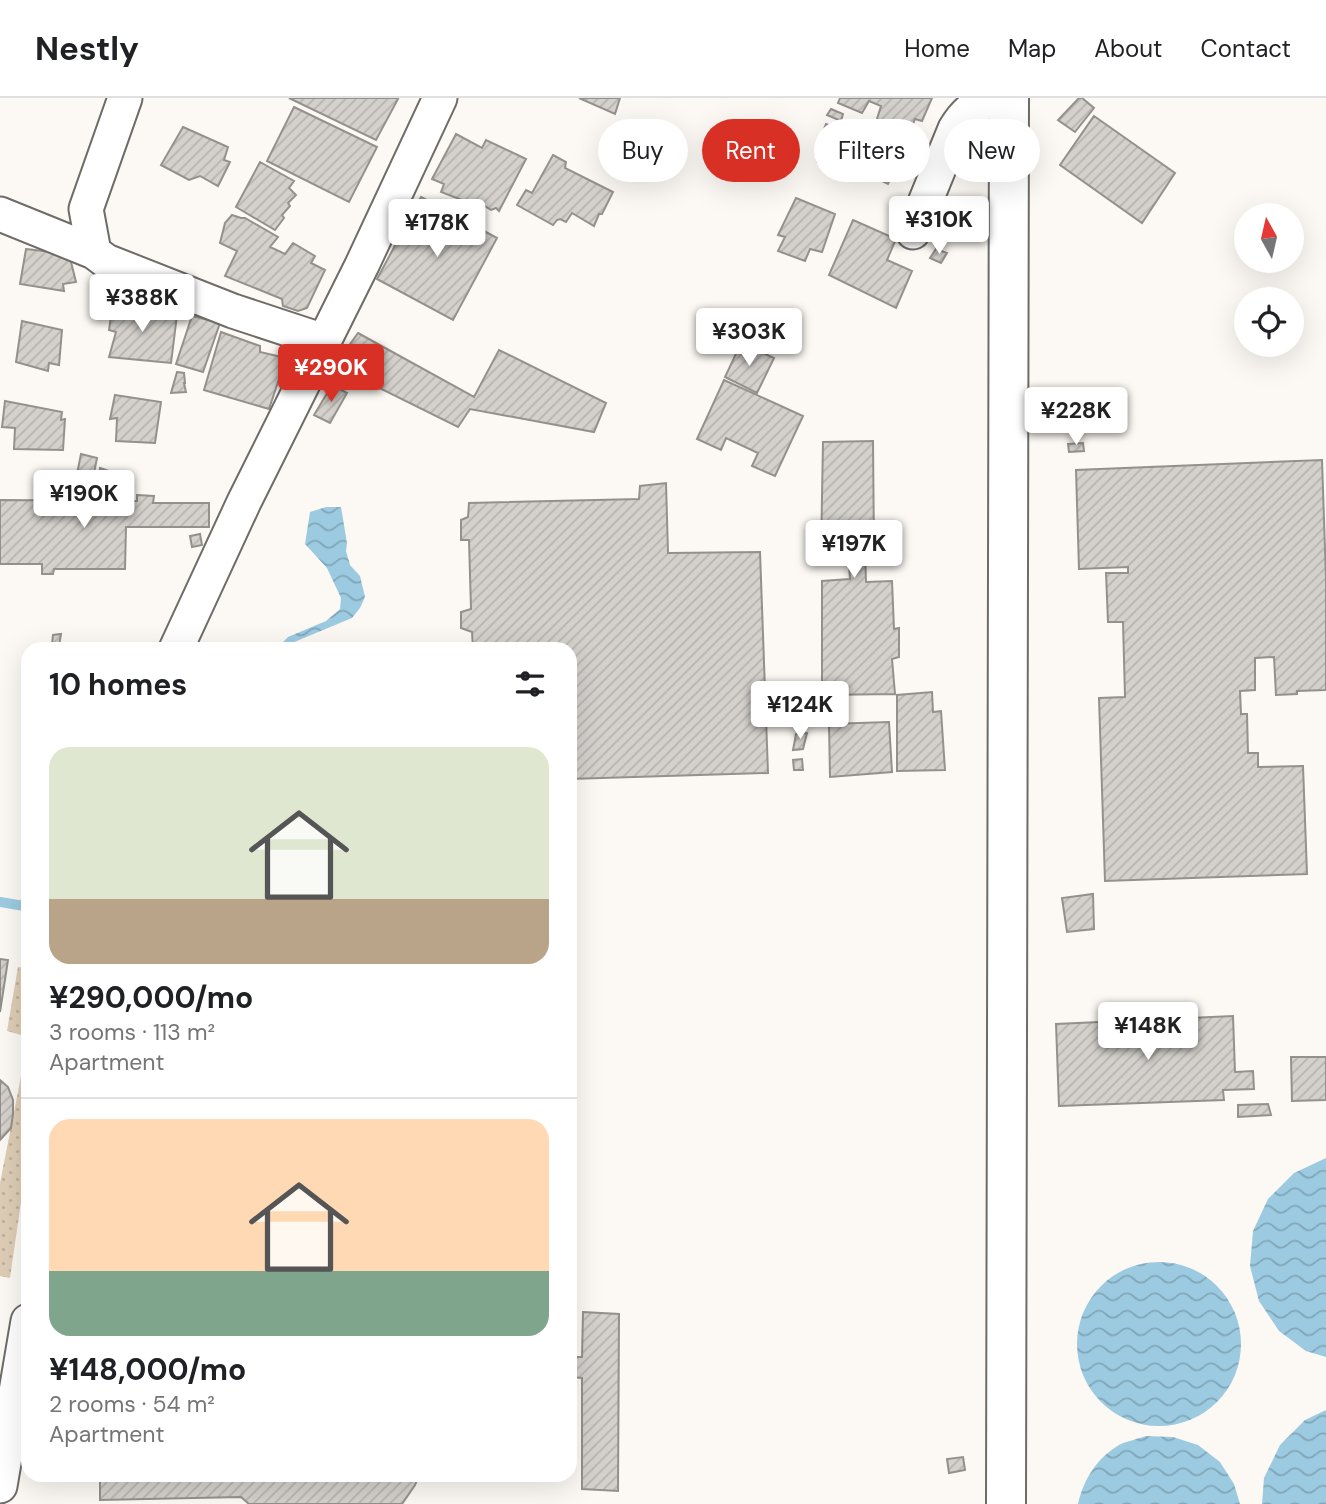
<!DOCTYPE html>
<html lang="en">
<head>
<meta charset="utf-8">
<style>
	:root { --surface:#fff; --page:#f6f6f6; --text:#202124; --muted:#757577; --line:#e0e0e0; --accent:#d93025 }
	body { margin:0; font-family:"DM Sans",sans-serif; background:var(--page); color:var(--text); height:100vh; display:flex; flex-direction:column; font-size:26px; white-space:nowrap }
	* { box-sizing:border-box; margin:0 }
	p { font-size:23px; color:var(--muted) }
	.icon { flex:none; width:38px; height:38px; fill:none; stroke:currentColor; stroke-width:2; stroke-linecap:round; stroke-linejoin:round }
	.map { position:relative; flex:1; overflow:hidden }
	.side { position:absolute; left:21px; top:544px; width:556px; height:840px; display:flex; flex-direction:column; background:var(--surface); border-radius:21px; box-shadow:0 7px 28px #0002 }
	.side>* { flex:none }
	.banner { position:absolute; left:598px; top:21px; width:621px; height:63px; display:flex; gap:14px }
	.needle { width:46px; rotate:352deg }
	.controls { position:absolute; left:1234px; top:105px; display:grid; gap:14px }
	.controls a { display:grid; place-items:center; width:70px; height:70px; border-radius:50%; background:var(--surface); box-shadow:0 7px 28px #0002; font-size:35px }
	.price { position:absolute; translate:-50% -60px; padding:0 16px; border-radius:7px; background:#fff; color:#222; font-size:23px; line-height:46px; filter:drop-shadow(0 2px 4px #0008) }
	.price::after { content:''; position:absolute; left:50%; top:42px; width:21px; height:16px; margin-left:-10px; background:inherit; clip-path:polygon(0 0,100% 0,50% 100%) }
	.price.current { background:var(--accent); color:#fff }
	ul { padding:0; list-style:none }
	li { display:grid; align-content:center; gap:14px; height:371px; padding:0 28px }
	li+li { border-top:2px solid var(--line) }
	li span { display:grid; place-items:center; height:217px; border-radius:21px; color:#555 }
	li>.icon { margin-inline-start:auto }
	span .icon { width:126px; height:126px; fill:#fffc; stroke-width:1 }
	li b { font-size:30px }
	h2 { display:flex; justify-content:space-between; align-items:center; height:84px; padding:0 28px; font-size:30px }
	.chip { padding:0 24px; border-radius:32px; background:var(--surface); box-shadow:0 7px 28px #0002; font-size:24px; line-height:63px }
	.chip.current { background:var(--accent); color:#fff }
	header { display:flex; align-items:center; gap:42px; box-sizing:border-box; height:98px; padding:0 35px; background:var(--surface); border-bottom:2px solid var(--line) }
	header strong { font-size:33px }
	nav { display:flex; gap:38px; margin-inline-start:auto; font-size:24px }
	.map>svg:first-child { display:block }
	.grass { fill:url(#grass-dots) }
	.water { fill:url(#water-waves) }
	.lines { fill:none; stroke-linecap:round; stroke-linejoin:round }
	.stream { stroke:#9ccbe1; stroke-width:10 }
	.building { fill:url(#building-hatch); stroke:#94918c; stroke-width:2 }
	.minor-casing { stroke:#6f6c68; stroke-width:37 }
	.tertiary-casing { stroke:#6f6c68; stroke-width:42 }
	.minor { stroke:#fff; stroke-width:33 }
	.tertiary { stroke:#fff; stroke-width:38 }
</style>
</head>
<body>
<header>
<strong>Nestly</strong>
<nav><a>Home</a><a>Map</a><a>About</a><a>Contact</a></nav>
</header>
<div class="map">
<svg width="1326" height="1406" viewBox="0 0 1326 1406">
	<defs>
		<pattern id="grass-dots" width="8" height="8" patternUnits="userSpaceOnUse" patternTransform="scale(1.75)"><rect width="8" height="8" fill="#decdb6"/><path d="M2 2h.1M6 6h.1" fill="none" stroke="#bfb19d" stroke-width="1.8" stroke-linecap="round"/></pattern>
		<pattern id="water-waves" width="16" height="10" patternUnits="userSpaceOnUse" patternTransform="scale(1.75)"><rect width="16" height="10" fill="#9ccbe1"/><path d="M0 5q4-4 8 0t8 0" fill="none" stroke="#80a6b7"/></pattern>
		<pattern id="building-hatch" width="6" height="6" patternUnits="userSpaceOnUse" patternTransform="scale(1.75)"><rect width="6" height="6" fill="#d4d1cc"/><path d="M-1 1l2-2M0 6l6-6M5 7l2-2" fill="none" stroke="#b7b4b0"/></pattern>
	</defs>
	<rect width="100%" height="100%" fill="#fcf8f3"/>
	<path class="grass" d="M 18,869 L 28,870 L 28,939 L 7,933 Z
		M 28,943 L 28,1056 L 10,1180 L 0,1178 L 0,1085 Z"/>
	<path class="water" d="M 326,409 L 341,409 L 347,445 L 346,453 L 350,467 L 360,478 L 365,499 L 360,510 L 352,520 L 287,547 L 283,544 L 288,539 L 326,523 L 340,511 L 341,500 L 327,470 L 305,446 L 310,414 Z
		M 1326,1060 L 1326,1259 L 1306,1253 L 1279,1233 L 1259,1203 L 1250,1168 L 1253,1133 L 1268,1101 L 1294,1075 Z
		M1077 1246a82 82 0 1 1 164 0a82 82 0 1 1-164 0Z
		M 1326,1312 L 1326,1406 L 1262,1406 L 1264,1380 L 1280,1347 L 1305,1322 Z
		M 1146,1338 L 1173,1339 L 1198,1347 L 1220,1364 L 1234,1386 L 1240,1406 L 1078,1406 C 1084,1381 1096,1361 1119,1347 C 1127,1343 1138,1341 1146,1338 Z"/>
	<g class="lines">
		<path class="stream" d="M 0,804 L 24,808 L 28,794"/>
	</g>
	<path class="building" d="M 289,0 L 396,0 L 398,1 L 376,42 Z
		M 579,0 L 620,0 L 615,16 Z
		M 840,0 L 932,0 L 922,23 L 915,21 L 909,36 L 877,21 L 881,8 L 869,3 L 862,15 L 838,5 Z
		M 1079,0 L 1082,0 L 1094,10 L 1075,34 L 1058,22 Z
		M 294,9 L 377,49 L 349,104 L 267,63 Z
		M 831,11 L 843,16 L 841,23 L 827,17 Z
		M 1094,18 L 1175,75 L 1142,125 L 1060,67 Z
		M 826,26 L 857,38 L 869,37 L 926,63 L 919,78 L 896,69 L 888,86 L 842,64 L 836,64 L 832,70 L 817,64 L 816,50 Z
		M 183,29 L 228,49 L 224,62 L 230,64 L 218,88 L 200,78 L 189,82 L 161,67 Z
		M 456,36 L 482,50 L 486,42 L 526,61 L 499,113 L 496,110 L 491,112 L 483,107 L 480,109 L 441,94 L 444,86 L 432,81 Z
		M 553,57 L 566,64 L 565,70 L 613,94 L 602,116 L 599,116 L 594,128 L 572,115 L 566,124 L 560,121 L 557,122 L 553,127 L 517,107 L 526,92 L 532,95 Z
		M 260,64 L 294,83 L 289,90 L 296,97 L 288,105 L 290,108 L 282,117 L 284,120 L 275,132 L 236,109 Z
		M 421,99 L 497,140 L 453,222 L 377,181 Z
		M 796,100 L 835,116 L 822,154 L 810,151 L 805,163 L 778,153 L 785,139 L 778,137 Z
		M 232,117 L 241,120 L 245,120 L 278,139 L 270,149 L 285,156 L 293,145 L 315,158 L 311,165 L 325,172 L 307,210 L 298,213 L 283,208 L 282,201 L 225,178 L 237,153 L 220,145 L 225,125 Z
		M 853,122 L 896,141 L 887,162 L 912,173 L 896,210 L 829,177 Z
		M 26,151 L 69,156 L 76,184 L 63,186 L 64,193 L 20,186 Z
		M 936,151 L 947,155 L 941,165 L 930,160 Z
		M 113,205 L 177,217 L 171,265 L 109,259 L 116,234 L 109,232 Z
		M 192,218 L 220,225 L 203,274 L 176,266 Z
		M 22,223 L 62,232 L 59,267 L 49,265 L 48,273 L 16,264 Z
		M 221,234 L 260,248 L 260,254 L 286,260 L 269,311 L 204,292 Z
		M 358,235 L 474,299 L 499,252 L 606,305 L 594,334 L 470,311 L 458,329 L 337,269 L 344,261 L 343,256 Z
		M 741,245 L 774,260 L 757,295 L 725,279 Z
		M 177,274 L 184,275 L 185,285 L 184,285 L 186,294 L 171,295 Z
		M 724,282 L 803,318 L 775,378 L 752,368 L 758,355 L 726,340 L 721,352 L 697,341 Z
		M 332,287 L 347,295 L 330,325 L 314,317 Z
		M 115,297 L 161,304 L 155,345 L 116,343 L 117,320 L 110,321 Z
		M 5,303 L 62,314 L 61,322 L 65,321 L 63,352 L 14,351 L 15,330 L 2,329 Z
		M 873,343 L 874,453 L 865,454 L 866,484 L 892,483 L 894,531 L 899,530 L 899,559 L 892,561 L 895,596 L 822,597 L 822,483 L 850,481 L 848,453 L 821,455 L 823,344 Z
		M 1083,345 L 1084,353 L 1069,354 L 1068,346 Z
		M 81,356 L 97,360 L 92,385 L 75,386 Z
		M 1322,362 L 1326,481 L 1326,592 L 1297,593 L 1297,596 L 1276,597 L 1274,559 L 1255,560 L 1255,592 L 1240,593 L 1241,616 L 1247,616 L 1248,655 L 1258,655 L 1258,669 L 1303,668 L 1307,776 L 1105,783 L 1099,600 L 1125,599 L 1123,524 L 1108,524 L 1106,475 L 1128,475 L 1128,469 L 1079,471 L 1076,372 Z
		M 100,370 L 109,373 L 111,386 L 98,387 Z
		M 666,385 L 668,455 L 760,454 L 768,675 L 570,681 L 570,551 L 473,551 L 472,534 L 461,530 L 461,514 L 471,511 L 469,442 L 461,442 L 461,422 L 468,419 L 469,405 L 639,401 L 640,388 Z
		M 137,397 L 154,398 L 153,405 L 209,405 L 209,429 L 126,429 L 125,471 L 54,471 L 53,476 L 42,476 L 42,466 L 0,466 L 0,402 L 137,403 Z
		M 200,436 L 202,447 L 192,449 L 190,438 Z
		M 61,536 L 59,548 L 52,547 L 53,537 Z
		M 932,594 L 933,614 L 941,613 L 945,672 L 897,673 L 897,597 Z
		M 782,595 L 783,603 L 772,605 L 770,596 Z
		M 889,624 L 892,674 L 830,679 L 829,626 Z
		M 807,635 L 803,651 L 793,652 L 796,636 Z
		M 802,661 L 803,672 L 794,672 L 793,662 Z
		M 1093,796 L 1094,831 L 1067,834 L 1062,800 Z
		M 0,861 L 8,862 L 0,914 Z
		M 1233,918 L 1235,974 L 1253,973 L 1254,991 L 1223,992 L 1224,1002 L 1059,1008 L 1056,926 Z
		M 1291,959 L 1326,959 L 1326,1002 L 1292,1003 Z
		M 0,982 L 8,989 L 13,1002 L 13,1016 L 11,1030 L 0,1042 Z
		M 1268,1006 L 1271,1017 L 1238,1019 L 1238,1007 Z
		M 583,1214 L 619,1216 L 618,1393 L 582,1391 L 582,1280 L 570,1279 L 570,1259 L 582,1259 Z
		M 963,1359 L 965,1372 L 949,1375 L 947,1361 Z
		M 100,1377 L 419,1377 L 415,1387 L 402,1406 L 249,1406 L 241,1399 L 100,1402 Z"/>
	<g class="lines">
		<defs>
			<path id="minor" d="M 0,116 L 94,154 L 106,163 L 233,213 L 324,243
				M 913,134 L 955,31 C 970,6 981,5 1008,0
				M 94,154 L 86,111 L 125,0
				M 176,551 L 244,404 L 362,167 L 440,0
				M 0,1388 L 28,1223"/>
			<path id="tertiary" d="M 1006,1406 L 1009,0"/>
		</defs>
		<use href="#minor" class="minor-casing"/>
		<use href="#tertiary" class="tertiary-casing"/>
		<use href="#minor" class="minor"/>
		<use href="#tertiary" class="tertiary"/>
	</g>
</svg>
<div class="controls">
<a><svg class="needle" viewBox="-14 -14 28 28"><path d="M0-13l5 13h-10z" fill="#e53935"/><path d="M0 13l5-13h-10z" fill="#757577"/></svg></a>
<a><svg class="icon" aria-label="locate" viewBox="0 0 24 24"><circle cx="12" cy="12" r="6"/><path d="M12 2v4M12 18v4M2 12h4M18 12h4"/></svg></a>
</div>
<b class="price" style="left:939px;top:158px">¥310K</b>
<b class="price" style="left:437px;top:161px">¥178K</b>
<b class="price" style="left:142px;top:236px">¥388K</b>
<b class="price" style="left:749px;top:270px">¥303K</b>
<b class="price current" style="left:331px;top:306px">¥290K</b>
<b class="price" style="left:1076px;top:349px">¥228K</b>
<b class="price" style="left:84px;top:432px">¥190K</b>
<b class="price" style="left:854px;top:482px">¥197K</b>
<b class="price" style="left:800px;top:643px">¥124K</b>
<b class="price" style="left:1148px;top:964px">¥148K</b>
<div class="banner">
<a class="chip">Buy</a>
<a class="chip current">Rent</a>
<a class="chip">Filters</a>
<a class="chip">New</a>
</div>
<section class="side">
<h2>10 homes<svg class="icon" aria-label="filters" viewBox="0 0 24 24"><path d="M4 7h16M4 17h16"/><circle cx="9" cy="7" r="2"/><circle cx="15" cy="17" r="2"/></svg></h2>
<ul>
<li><span style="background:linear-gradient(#dfe7d0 70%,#b9a48a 0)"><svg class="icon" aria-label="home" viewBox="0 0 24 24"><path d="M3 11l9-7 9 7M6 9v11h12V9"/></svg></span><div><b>¥290,000/mo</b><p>3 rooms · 113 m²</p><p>Apartment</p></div></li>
<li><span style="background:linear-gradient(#ffd9b3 70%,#7fa58c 0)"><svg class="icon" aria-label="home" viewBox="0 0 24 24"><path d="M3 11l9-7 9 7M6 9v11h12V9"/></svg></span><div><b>¥148,000/mo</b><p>2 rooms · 54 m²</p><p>Apartment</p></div></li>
</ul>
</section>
</div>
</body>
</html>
